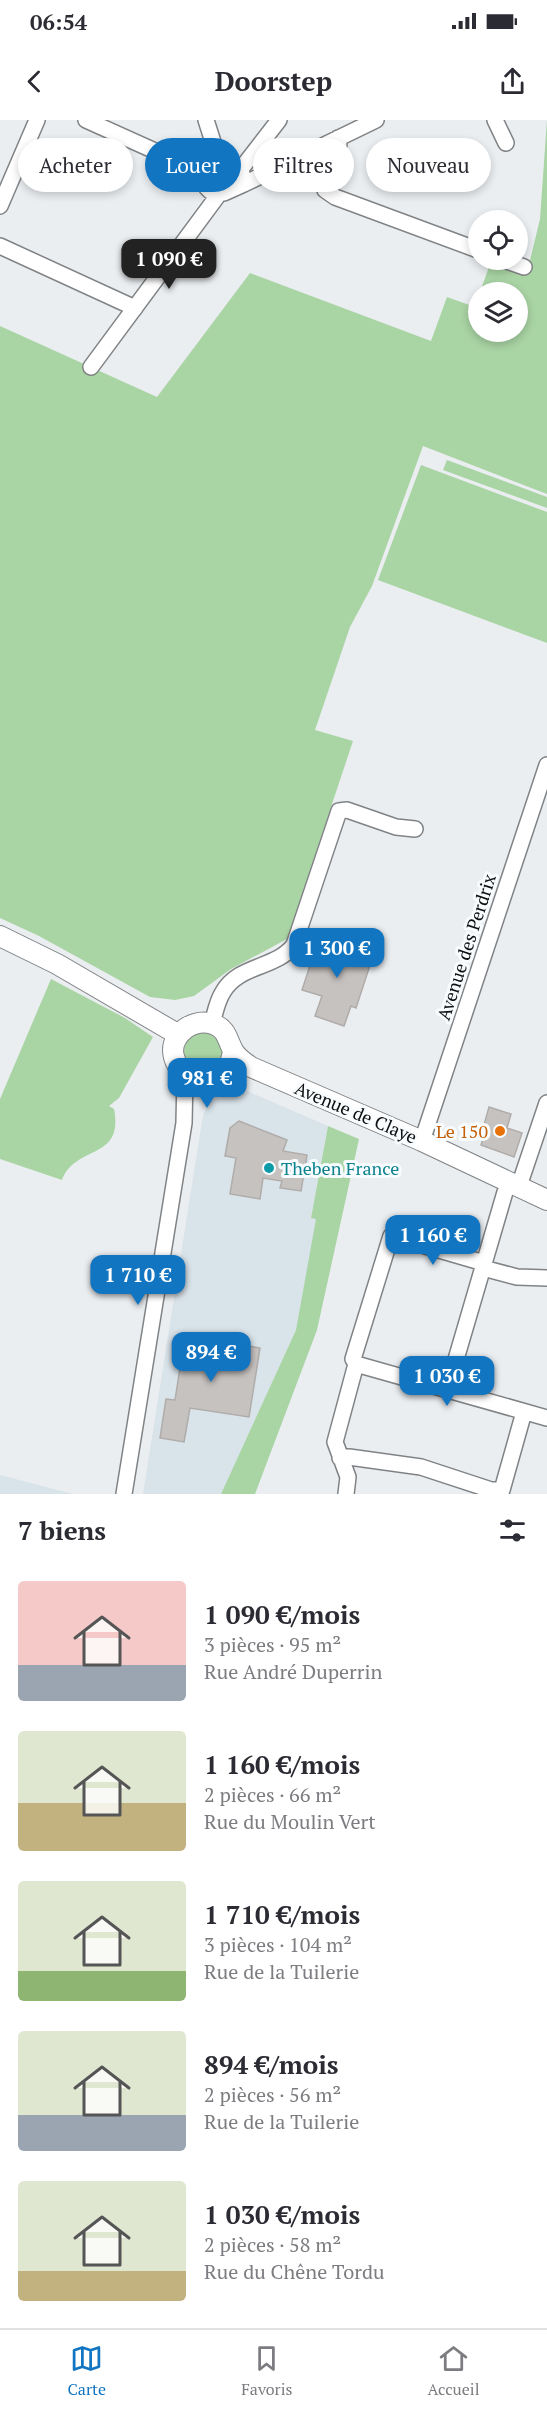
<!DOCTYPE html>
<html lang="fr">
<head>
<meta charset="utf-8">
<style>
	:root { --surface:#fff; --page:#f2f2f3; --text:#2b2b33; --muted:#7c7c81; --line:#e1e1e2; --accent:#1275c1 }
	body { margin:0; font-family:"PT Serif",serif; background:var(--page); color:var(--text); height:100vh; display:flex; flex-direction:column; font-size:22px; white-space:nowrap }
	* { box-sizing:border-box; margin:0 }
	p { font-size:20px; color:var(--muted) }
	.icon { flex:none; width:33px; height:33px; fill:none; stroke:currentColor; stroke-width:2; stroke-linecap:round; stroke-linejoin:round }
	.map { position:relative; height:1374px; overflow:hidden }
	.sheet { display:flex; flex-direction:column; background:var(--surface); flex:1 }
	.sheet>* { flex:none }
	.banner { position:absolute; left:18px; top:18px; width:512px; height:54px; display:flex; gap:12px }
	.tools { position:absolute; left:468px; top:90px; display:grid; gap:12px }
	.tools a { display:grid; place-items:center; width:60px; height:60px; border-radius:50%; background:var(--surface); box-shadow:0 3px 9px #0003; font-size:30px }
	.price { position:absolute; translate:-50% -51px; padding:0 14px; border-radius:12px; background:var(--accent); color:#fff; font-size:20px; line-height:39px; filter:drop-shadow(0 2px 3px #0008) }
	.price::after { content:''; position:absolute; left:50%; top:36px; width:18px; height:14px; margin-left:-9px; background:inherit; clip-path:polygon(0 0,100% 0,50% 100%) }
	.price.active { background:#222; color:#fff }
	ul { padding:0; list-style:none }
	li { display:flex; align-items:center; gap:18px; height:150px; padding:0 18px }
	li span { display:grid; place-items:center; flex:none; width:168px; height:120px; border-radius:6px; color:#555 }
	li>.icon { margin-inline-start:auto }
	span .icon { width:72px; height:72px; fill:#fffc; stroke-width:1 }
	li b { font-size:26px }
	h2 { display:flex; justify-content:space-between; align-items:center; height:72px; padding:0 18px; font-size:26px }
	.tag { padding:0 21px; border-radius:27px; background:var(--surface); box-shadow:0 3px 9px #0003; font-size:21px; line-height:54px }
	.tag.active { background:var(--accent); color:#fff }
	.status { display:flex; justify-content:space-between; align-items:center; height:42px; padding:0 30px; background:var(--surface); direction:ltr }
	.status svg { height:16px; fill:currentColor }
	header { display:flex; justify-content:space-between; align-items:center; height:78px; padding:0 18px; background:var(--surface); font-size:27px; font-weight:700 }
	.dock { display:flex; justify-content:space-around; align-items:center; height:84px; border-top:2px solid var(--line); background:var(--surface); font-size:16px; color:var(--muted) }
	.dock a { display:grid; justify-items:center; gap:3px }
	.dock .active { color:var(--accent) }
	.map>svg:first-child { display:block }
	.built { fill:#d9e3ea }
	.green { fill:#a9d4a4 }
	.building { fill:#c6c2c0; stroke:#afacaa; stroke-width:1.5 }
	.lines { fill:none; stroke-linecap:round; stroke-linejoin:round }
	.minor-casing { stroke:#808385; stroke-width:18 }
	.major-casing { stroke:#808385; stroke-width:22 }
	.minor { stroke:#fff; stroke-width:15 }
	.major { stroke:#fff; stroke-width:20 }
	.food-dot { fill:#e8710a; stroke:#f8fcfe; stroke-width:2 }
	.culture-dot { fill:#0f9aa8; stroke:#f8fcfe; stroke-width:2 }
	.labels { text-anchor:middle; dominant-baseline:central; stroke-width:6; stroke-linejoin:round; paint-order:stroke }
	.street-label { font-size:18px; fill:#0d0e0e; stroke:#f8fcfe }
	.food-label { font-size:18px; fill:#c56008; stroke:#f8fcfe; text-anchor:end }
	.culture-label { font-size:18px; fill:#0d838f; stroke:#f8fcfe; text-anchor:start }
</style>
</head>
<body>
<div class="status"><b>06:54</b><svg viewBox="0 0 49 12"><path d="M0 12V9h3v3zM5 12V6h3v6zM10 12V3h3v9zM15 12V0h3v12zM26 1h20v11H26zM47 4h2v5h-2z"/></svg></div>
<header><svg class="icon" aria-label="back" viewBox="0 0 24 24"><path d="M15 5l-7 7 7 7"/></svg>Doorstep<svg class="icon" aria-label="share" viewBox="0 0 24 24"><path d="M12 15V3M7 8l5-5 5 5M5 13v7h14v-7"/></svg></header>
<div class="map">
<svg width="547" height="1374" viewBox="0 0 547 1374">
	<rect width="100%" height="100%" fill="#ebeef1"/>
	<path class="built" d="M 239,970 L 245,973 L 247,971 L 328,1006 L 311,1097 L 317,1099 L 296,1210 L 221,1374 L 143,1374 L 203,995 L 211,981 Z
		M 0,1355 L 73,1374 L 0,1374 Z"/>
	<path class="green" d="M 547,0 L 547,374 L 423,326 L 372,466 L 350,507 L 315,610 L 353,621 L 287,819 L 231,849 L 194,876 L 175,880 L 150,877 L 39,816 L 0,798 L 0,206 L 157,277 L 250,153 L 431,221 L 447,177 L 475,187 L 478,178 L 478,212 L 518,212 L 518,172 L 480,172 L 491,141 L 527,153 L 540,99 Z
		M 447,340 L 547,377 L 547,388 L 443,350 Z
		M 421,345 L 547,392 L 547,523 L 378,460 Z
		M 51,859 L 125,898 L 153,917 L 119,978 L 109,986 L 114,989 C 124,1041 76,1024 62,1060 L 0,1039 L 0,979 Z
		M184 932a19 19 0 1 1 38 0a19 19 0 1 1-38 0Z
		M 328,1006 L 359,1019 L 317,1210 L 255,1374 L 221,1374 L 296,1210 L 316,1099 L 311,1098 Z"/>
	<path class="building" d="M 319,818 L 373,836 L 356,888 L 351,886 L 344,906 L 315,896 L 322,876 L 302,870 Z
		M 489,987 L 511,994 L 507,1008 L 522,1013 L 514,1037 L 481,1025 L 487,1006 L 484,1005 Z
		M 239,1001 L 287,1020 L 283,1031 L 307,1035 L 301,1071 L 280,1068 L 282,1061 L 263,1058 L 260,1079 L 230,1074 L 236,1038 L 225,1036 L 230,1008 Z
		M 185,1216 L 260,1228 L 249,1297 L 190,1288 L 184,1322 L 160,1318 L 166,1279 L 175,1280 Z"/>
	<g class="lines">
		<defs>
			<path id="minor" d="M 86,0 L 206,54
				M 206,0 L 221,47
				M 495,0 L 506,23
				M 338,18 C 343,38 324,51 325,70 L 335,77 L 478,130
				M 216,47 L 241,49 L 244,64 L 224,73 L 210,71 L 206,67 L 206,54 Z
				M 241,49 L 279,0
				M 244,64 L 376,0
				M 0,86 L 37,0
				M 0,126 L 135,188
				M 504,140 L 524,147
				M 91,247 L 219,74
				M 212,904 C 215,893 217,881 223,872 C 239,844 276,849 294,825 L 339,691 L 347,690 L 396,707 L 415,709
				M 422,1021 L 547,645
				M 519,1066 L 547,983
				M 483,1148 L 517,1157 L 547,1158
				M 356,1244 L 547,1298
				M 447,1270 L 505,1072
				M 340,1338 L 349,1337 L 421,1347 L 491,1370 L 502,1370 L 524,1292
				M 124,1374 L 184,1003 L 185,955
				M 346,1374 L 348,1357 L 335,1322 L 356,1244 L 353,1239 L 391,1116 L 484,1143"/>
			<path id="major" d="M 0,816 L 57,844 L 179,915
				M 233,931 C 224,995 142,942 186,908 C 194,903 204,901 213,904 C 228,909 227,921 234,932 C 238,938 245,943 251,947 L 422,1021 L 547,1080"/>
		</defs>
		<use href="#minor" class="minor-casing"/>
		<use href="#major" class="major-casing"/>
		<use href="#minor" class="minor"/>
		<use href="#major" class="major"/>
	</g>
	<circle class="food-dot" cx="500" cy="1011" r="6"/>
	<circle class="culture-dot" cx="269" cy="1048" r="6"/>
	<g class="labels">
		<g class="street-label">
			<text transform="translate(466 827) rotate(-72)">Avenue des Perdrix</text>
			<text transform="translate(356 992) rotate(23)">Avenue de Claye</text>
		</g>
		<g class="food-label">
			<text x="488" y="1011">Le 150</text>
		</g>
		<g class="culture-label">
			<text x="281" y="1048">Theben France</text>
		</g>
	</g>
</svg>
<div class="tools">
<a><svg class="icon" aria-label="locate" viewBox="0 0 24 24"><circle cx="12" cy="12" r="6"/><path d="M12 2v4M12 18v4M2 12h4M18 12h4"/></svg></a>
<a><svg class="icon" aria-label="layers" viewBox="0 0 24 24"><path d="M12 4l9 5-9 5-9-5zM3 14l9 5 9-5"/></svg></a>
</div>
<b class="price active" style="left:169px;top:170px">1 090 €</b>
<b class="price" style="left:337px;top:859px">1 300 €</b>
<b class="price" style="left:207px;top:989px">981 €</b>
<b class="price" style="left:433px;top:1146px">1 160 €</b>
<b class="price" style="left:138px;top:1186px">1 710 €</b>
<b class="price" style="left:211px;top:1263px">894 €</b>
<b class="price" style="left:447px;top:1287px">1 030 €</b>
<div class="banner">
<a class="tag">Acheter</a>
<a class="tag active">Louer</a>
<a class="tag">Filtres</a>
<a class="tag">Nouveau</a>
</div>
</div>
<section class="sheet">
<h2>7 biens<svg class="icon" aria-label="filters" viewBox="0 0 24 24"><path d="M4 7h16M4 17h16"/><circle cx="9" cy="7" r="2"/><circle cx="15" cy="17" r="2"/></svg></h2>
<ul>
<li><span style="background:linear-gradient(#f6c9c9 70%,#9aa5b1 0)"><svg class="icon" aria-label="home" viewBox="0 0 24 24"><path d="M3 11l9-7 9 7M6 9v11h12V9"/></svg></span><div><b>1 090 €/mois</b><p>3 pièces · 95 m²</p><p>Rue André Duperrin</p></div></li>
<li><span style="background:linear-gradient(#dfe7d0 60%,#c2b280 0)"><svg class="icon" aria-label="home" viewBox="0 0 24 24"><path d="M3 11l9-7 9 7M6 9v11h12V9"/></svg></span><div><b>1 160 €/mois</b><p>2 pièces · 66 m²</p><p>Rue du Moulin Vert</p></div></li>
<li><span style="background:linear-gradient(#dfe7d0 75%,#8fb573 0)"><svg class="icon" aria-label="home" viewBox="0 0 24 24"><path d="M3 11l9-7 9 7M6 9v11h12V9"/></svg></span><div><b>1 710 €/mois</b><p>3 pièces · 104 m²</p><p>Rue de la Tuilerie</p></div></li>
<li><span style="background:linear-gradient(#dfe7d0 70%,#9aa5b1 0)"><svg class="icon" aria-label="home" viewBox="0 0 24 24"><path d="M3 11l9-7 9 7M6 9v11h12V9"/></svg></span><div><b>894 €/mois</b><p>2 pièces · 56 m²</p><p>Rue de la Tuilerie</p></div></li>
<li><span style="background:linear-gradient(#dfe7d0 75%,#c2b280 0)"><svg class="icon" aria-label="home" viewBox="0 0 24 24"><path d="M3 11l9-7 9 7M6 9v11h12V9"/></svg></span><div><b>1 030 €/mois</b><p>2 pièces · 58 m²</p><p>Rue du Chêne Tordu</p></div></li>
</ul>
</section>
<nav class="dock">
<a class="active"><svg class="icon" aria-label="map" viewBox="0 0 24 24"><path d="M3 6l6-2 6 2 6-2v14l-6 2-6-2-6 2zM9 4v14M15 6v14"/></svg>Carte</a>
<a><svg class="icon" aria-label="saved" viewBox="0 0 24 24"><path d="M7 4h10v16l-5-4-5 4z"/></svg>Favoris</a>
<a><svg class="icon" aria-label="home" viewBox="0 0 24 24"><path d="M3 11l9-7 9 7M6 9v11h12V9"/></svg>Accueil</a>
</nav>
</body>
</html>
